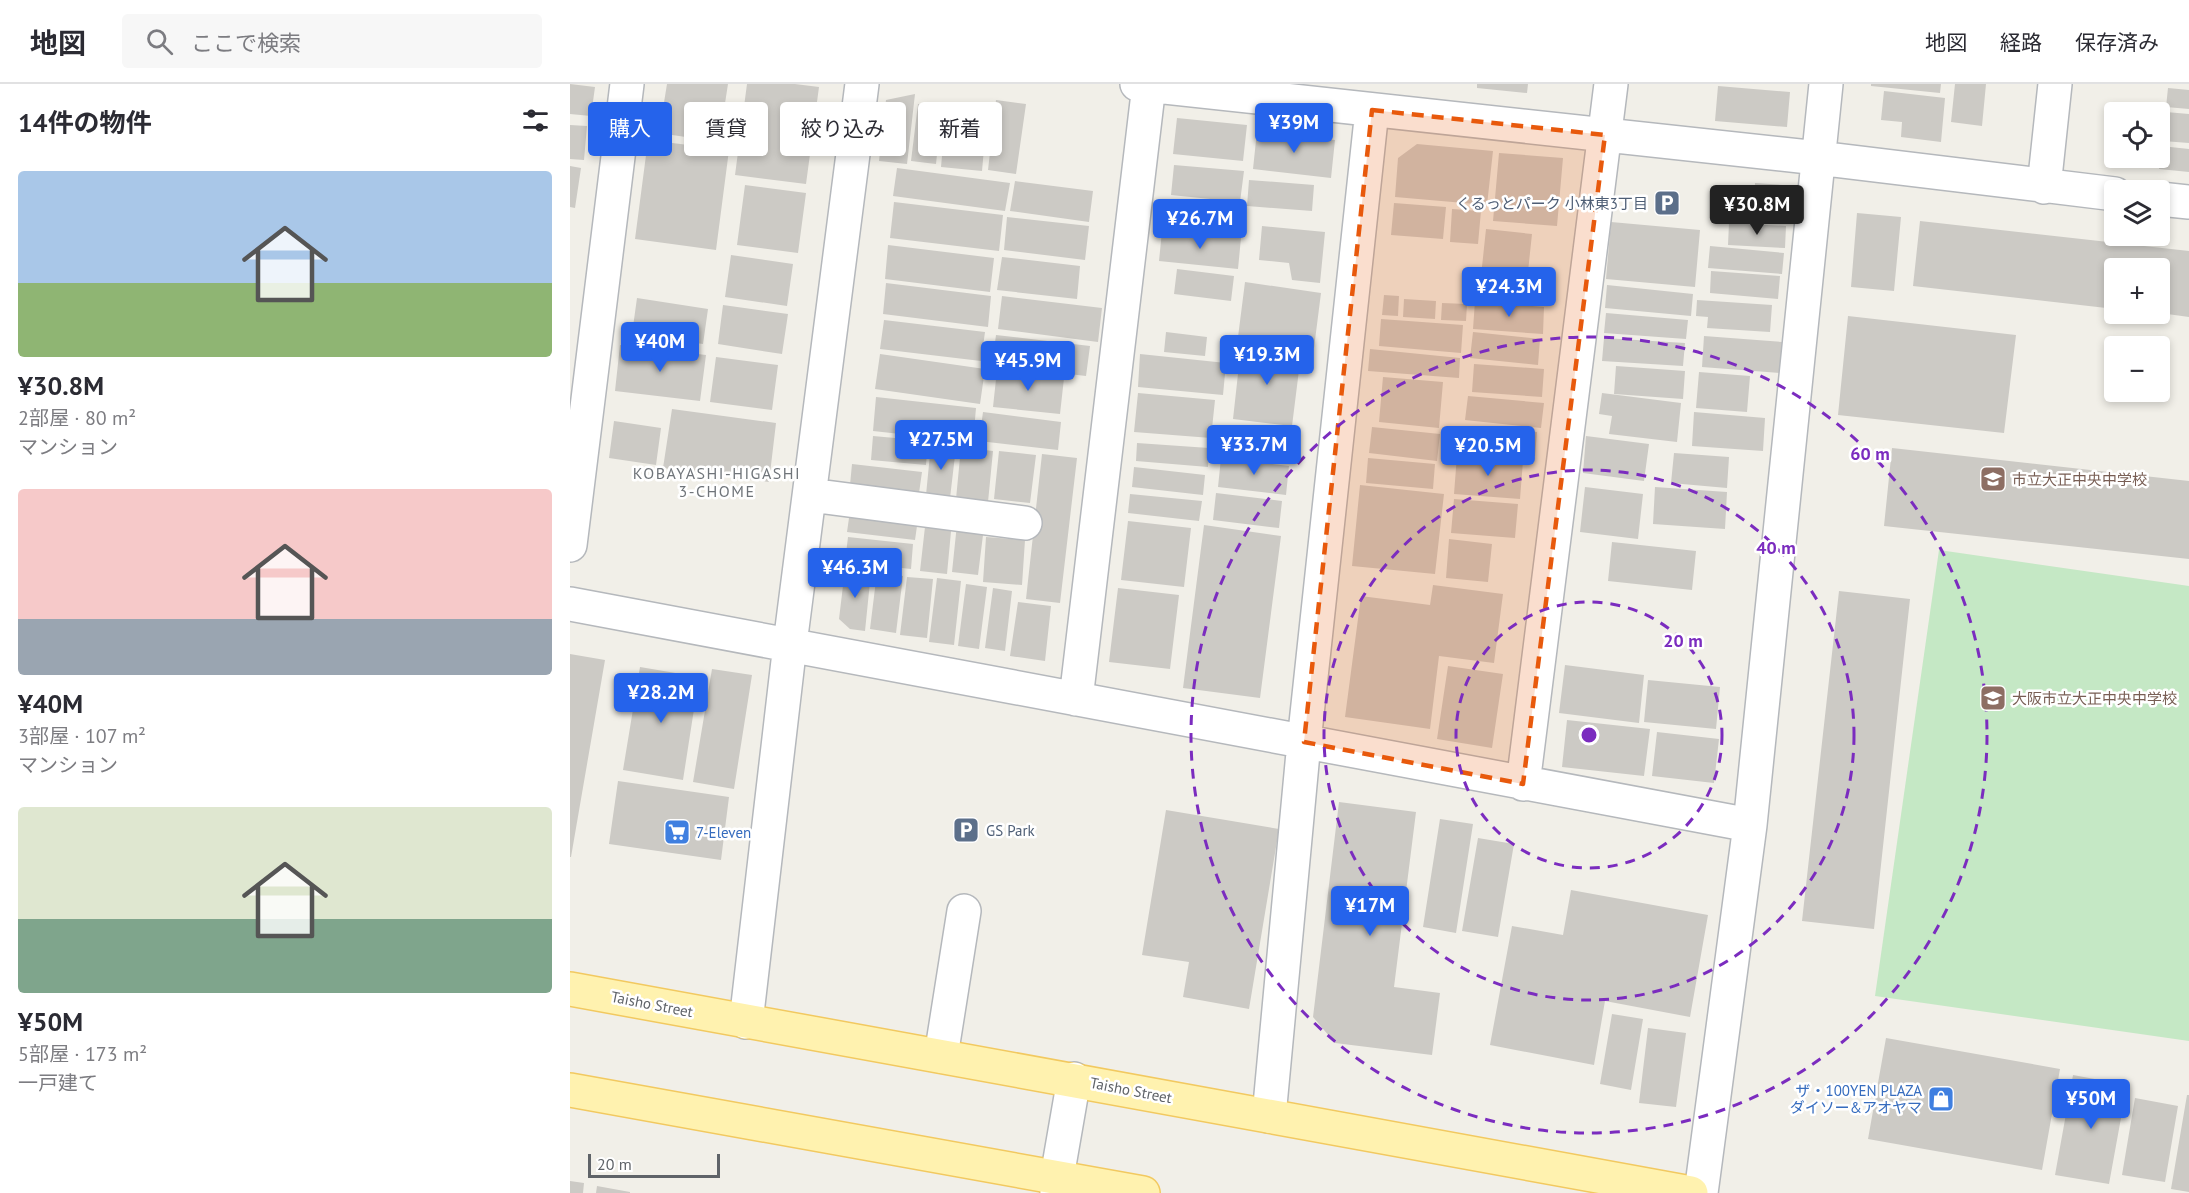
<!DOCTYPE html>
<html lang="ja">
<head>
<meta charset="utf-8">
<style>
	:root { --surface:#fff; --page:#f7f7f7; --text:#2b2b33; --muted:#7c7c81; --line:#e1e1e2; --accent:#2563eb }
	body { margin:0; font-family:"PT Sans","Noto Sans JP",sans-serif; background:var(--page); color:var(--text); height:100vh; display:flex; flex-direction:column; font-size:22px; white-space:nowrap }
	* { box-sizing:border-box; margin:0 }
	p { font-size:20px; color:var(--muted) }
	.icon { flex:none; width:33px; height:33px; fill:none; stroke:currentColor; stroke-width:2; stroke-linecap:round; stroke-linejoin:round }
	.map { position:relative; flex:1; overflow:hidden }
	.sheet { display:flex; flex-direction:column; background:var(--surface); width:570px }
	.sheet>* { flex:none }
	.banner { position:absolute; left:18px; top:18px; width:570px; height:54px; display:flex; gap:12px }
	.fabs { position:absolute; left:1534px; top:18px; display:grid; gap:12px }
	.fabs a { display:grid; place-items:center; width:66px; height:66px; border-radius:6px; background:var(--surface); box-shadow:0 3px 9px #0003; font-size:30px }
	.scale { position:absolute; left:18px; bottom:15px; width:132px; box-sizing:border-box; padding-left:6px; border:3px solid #5f6368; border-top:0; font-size:16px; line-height:21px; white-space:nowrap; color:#5f6368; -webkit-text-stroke:4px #fff; paint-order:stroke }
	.price { position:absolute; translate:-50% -51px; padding:0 14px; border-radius:6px; background:var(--accent); color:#fff; font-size:20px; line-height:39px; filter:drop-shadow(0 2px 3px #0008) }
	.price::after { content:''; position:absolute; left:50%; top:36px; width:18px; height:14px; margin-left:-9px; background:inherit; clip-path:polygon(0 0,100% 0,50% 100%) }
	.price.on { background:#222; color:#fff }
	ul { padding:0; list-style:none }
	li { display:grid; align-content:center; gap:12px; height:318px; padding:0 18px }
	li span { display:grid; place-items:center; height:186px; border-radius:6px; color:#555 }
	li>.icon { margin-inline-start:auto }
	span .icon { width:108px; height:108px; fill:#fffc; stroke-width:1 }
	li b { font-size:26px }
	h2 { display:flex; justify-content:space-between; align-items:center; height:72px; padding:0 18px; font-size:26px }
	.chip { padding:0 21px; border-radius:6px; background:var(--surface); box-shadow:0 3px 9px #0003; font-size:21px; line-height:54px }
	.chip.on { background:var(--accent); color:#fff }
	header { display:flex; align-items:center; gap:36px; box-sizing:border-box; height:84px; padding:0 30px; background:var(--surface); border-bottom:2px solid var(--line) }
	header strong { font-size:28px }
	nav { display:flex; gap:33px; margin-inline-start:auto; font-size:21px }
	.search { width:420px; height:54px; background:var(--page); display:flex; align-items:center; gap:15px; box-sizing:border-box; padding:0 21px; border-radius:6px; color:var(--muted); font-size:22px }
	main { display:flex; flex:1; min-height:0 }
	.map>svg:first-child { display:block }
	.green { fill:#c5e8c5 }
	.building { fill:#cccac5 }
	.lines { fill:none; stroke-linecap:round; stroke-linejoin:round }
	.minor-casing { stroke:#b5b8bc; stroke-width:36 }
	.major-casing { stroke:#f2c960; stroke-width:36 }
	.minor { stroke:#fff; stroke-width:33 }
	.major { stroke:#fff2af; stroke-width:33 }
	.marked { fill:#e8590c; fill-opacity:0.2; stroke:#e8590c; stroke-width:4.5; stroke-dasharray:12 8; stroke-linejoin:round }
	.ring { fill:none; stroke:#7b2cbf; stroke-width:3; stroke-dasharray:10 8 }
	.labels { text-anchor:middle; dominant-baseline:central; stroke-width:5; stroke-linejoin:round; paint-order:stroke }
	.service-label { font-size:15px; fill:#4e5e75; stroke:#fff; text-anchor:end }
	.education-label { font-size:15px; fill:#785e54; stroke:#fff; text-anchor:start }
	.shop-label { font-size:15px; fill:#366cbe; stroke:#fff; text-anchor:start }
	.street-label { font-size:15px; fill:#5f6368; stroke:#fff }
	.neighbourhood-label { font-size:16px; letter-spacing:1.5px; fill:#70757a; stroke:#fff }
	.centre { fill:#7b2cbf; stroke:#fff; stroke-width:3 }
	.ring-label { font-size:18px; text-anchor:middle; font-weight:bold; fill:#7b2cbf; stroke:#fff; stroke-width:5; stroke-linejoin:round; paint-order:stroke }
</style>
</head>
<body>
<header>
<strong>地図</strong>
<div class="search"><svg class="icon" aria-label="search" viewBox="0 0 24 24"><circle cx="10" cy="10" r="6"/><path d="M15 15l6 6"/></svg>ここで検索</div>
<nav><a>地図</a><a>経路</a><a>保存済み</a></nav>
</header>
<main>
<section class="sheet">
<h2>14件の物件<svg class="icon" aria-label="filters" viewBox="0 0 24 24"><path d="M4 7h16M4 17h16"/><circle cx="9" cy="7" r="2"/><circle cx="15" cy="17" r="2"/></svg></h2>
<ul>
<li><span style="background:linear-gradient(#a9c7e8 60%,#8fb573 0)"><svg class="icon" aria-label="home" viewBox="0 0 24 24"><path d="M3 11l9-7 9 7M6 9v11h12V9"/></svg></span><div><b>¥30.8M</b><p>2部屋 · 80 m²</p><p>マンション</p></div></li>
<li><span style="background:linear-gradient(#f6c9c9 70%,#9aa5b1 0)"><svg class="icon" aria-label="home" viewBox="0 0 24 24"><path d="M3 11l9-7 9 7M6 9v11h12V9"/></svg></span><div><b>¥40M</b><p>3部屋 · 107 m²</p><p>マンション</p></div></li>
<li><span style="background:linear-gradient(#dfe7d0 60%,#7fa58c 0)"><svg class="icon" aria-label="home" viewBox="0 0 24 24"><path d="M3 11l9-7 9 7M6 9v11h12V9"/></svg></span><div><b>¥50M</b><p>5部屋 · 173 m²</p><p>一戸建て</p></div></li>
</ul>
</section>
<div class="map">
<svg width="1619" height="1109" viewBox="0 0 1619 1109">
	<rect width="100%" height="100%" fill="#f1efe8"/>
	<path class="green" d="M 1369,466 L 1619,502 L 1619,957 L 1305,912 Z"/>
	<path class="building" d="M 0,0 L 25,3 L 21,32 L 0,30 Z
		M 97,0 L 158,0 L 149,58 L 89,49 Z
		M 177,0 L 225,0 L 249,3 L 236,100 L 165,91 Z
		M 907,0 L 958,0 L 957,9 L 907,4 Z
		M 1301,0 L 1371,0 L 1370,9 L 1301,2 Z
		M 1385,0 L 1416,0 L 1412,42 L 1381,38 Z
		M 1148,2 L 1220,8 L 1217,43 L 1145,37 Z
		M 1598,4 L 1619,6 L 1619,25 L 1596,23 Z
		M 1314,7 L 1375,14 L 1371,58 L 1331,53 L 1332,38 L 1311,36 Z
		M 345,10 L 337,80 L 309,77 L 316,16 Z
		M 426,16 L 456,20 L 446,90 L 418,86 Z
		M 348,20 L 372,23 L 366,80 L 341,77 Z
		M 376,27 L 417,31 L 412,87 L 371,83 Z
		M 1596,28 L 1619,30 L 1619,59 L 1593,57 Z
		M 607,34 L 677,41 L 673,77 L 603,70 Z
		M 0,41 L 17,42 L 14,76 L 0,75 Z
		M 687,47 L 765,56 L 761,94 L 683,85 Z
		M 78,56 L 159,66 L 146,166 L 65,155 Z
		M 847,60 L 923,67 L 917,121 L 825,113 L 828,74 Z
		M 1591,62 L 1619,65 L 1619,88 L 1589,85 Z
		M 929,69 L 993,74 L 987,142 L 923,137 Z
		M 604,81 L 674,87 L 670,118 L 601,111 Z
		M 0,82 L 11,84 L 5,124 L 0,123 Z
		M 327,84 L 440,99 L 435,127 L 323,112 Z
		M 679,96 L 744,101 L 742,127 L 677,122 Z
		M 445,97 L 523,107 L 519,138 L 440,127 Z
		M 1185,99 L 1213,101 L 1226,115 L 1225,138 L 1183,135 Z
		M 175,101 L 236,109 L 228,169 L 167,161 Z
		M 324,118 L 433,131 L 429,167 L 320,154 Z
		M 824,119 L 876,123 L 873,155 L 821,151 Z
		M 618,123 L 667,128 L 665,149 L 615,144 Z
		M 882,125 L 911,127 L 908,160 L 880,158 Z
		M 1287,129 L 1331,133 L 1324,207 L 1281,203 Z
		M 437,133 L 519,142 L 515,176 L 434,166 Z
		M 1350,137 L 1619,167 L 1619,233 L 1590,229 L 1590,184 L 1545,184 L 1545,225 L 1343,202 Z
		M 1041,138 L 1130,146 L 1125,203 L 1036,195 Z
		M 1159,139 L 1216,142 L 1215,164 L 1158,161 Z
		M 692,142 L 755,148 L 750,199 L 722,196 L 719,179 L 689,176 Z
		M 916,145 L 962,150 L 955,216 L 909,211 Z
		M 592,147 L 671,154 L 668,185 L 589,177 Z
		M 318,161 L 424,174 L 420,208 L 315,195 Z
		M 1140,162 L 1214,169 L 1212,190 L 1138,184 Z
		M 161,171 L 223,180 L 217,222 L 155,213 Z
		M 432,173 L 510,182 L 507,215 L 427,206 Z
		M 607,185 L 664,192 L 661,217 L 604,210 Z
		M 1141,187 L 1210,192 L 1208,215 L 1140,209 Z
		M 675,198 L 751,209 L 744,264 L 668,253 Z
		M 316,199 L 421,212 L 418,243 L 313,230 Z
		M 1037,201 L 1123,210 L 1121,232 L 1035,224 Z
		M 814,211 L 829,212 L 828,232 L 812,231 Z
		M 432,212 L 532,224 L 528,258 L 428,245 Z
		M 67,214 L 138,225 L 133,260 L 62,250 Z
		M 834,215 L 866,217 L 865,235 L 833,233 Z
		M 1127,216 L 1202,221 L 1200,248 L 1137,244 L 1138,233 L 1126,232 Z
		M 905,217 L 974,223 L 973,250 L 903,245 Z
		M 872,219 L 897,220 L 896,237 L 871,236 Z
		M 153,221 L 218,230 L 212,270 L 148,260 Z
		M 1036,229 L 1118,236 L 1116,255 L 1034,249 Z
		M 1278,232 L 1446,251 L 1434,349 L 1268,331 Z
		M 811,235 L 893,241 L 891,269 L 809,262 Z
		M 314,236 L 415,248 L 411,277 L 310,265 Z
		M 596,248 L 637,253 L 635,272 L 594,268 Z
		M 903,248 L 970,255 L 968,281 L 900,274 Z
		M 426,251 L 520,262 L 516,292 L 422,281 Z
		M 1134,252 L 1212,258 L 1210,289 L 1132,283 Z
		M 1034,254 L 1115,259 L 1113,282 L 1032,277 Z
		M 50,261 L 136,271 L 130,317 L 45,307 Z
		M 671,263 L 731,270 L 722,342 L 663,335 Z
		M 800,265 L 890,274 L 889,294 L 798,287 Z
		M 310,270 L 415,285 L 410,320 L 305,305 Z
		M 570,270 L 656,279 L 653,311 L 568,303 Z
		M 146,273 L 208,281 L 202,326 L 140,318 Z
		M 904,280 L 974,285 L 972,313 L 902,308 Z
		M 1046,282 L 1115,287 L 1113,315 L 1044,310 Z
		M 427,286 L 494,294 L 490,330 L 423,323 Z
		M 1129,288 L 1180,292 L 1177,328 L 1126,324 Z
		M 813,293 L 873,298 L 869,344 L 809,338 Z
		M 568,309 L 645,316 L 641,354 L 564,348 Z
		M 1032,309 L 1111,319 L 1107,358 L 1039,350 L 1042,332 L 1029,330 Z
		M 898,312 L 974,319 L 971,344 L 895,336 Z
		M 306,313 L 406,324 L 403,358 L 303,347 Z
		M 102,325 L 206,339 L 199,398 L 93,384 Z
		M 413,328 L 491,338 L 488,366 L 409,357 Z
		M 1124,328 L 1195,334 L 1193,367 L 1122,362 Z
		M 44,337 L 91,344 L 86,381 L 39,374 Z
		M 652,341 L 715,348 L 711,374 L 649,367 Z
		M 894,342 L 967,348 L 965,372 L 893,367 Z
		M 802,343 L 870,350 L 867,377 L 799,369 Z
		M 303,352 L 358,357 L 356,381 L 301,376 Z
		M 1016,352 L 1079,360 L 1074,397 L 1013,389 Z
		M 567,359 L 639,364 L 638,383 L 566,377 Z
		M 361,360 L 386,363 L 380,414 L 356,411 Z
		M 391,363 L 423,367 L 418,418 L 386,415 Z
		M 1322,364 L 1619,397 L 1619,475 L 1314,442 Z
		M 429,367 L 466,371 L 460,419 L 424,415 Z
		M 1104,369 L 1159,373 L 1157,404 L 1101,399 Z
		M 472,370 L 507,374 L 490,519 L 456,515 Z
		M 887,371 L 953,377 L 950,415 L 884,410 Z
		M 651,374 L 719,382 L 716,411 L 648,403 Z
		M 798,374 L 865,380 L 863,405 L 796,399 Z
		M 282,380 L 352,388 L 349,409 L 280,401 Z
		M 564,383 L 635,391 L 633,411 L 562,403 Z
		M 790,401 L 874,410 L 865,490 L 782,482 Z
		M 1015,403 L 1073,410 L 1068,455 L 1010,448 Z
		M 1085,403 L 1157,408 L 1155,445 L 1083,440 Z
		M 646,409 L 712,417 L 709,444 L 643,436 Z
		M 560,410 L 632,417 L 629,437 L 558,429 Z
		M 884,415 L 948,420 L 945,454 L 881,449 Z
		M 280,427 L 348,435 L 345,456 L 277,448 Z
		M 356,434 L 382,437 L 377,490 L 350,487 Z
		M 558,437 L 621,444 L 614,503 L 551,496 Z
		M 387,440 L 414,443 L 408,491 L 382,488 Z
		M 634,441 L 711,452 L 690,614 L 613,604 Z
		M 278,453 L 343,460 L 341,485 L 275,478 Z
		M 416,453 L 455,456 L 452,501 L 413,498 Z
		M 879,455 L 922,460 L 918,498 L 876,494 Z
		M 1042,458 L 1126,467 L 1122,506 L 1038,497 Z
		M 275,485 L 301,488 L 295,547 L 280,545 L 269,535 Z
		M 307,488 L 333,492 L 326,549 L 300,545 Z
		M 337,493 L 363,495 L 357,554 L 330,551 Z
		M 367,494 L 391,497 L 384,561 L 359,558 Z
		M 396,500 L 417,503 L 409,565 L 388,562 Z
		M 863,501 L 933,510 L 924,579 L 869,572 L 860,645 L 775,633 L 791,512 L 860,521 Z
		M 423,504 L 442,507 L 435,567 L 415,564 Z
		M 548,504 L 609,511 L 600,585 L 539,578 Z
		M 1269,507 L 1340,515 L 1304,845 L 1232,837 Z
		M 448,518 L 481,522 L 475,577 L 440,572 Z
		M 0,570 L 35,576 L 1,773 L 0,773 Z
		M 995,581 L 1074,591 L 1069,639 L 989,629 Z
		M 878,582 L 933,590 L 922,664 L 867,655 Z
		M 70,583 L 129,593 L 113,696 L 53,686 Z
		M 142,585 L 182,591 L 164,705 L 123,698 Z
		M 1078,596 L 1150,603 L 1146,645 L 1074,638 Z
		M 997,636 L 1080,645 L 1074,692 L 992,683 Z
		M 1087,648 L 1149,655 L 1144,699 L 1082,692 Z
		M 48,697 L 159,713 L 151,776 L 39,760 Z
		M 769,718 L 846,728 L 824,903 L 870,909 L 862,971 L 765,959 L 743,933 Z
		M 596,726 L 709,745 L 679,925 L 613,913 L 619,878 L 572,871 Z
		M 870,735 L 903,740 L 886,849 L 853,843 Z
		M 908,754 L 944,760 L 928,853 L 892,847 Z
		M 1001,806 L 1138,831 L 1120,933 L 1035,917 L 1024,981 L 920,961 L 942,842 L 993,851 Z
		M 1042,930 L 1073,935 L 1061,1006 L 1030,1000 Z
		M 1078,944 L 1116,949 L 1106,1023 L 1069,1019 Z
		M 1316,954 L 1490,985 L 1472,1086 L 1298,1055 Z
		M 1503,991 L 1557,1001 L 1539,1100 L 1485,1091 Z
		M 1617,1011 L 1619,1011 L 1619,1108 L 1601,1105 Z
		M 1565,1014 L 1608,1022 L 1595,1098 L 1552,1091 Z
		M 0,1097 L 14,1099 L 13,1109 L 0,1109 Z
		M 27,1102 L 60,1108 L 60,1109 L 26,1109 Z"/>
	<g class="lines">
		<defs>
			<path id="minor" d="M 567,0 L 1248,74 L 1545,110
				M 1474,103 L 1485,0
				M 1590,115 L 1619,118
				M 240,411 L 455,439
				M 0,461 L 57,0
				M 0,520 L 1180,741
				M 506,615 L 579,1
				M 953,700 L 1041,0
				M 176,938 L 220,560 L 292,0
				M 371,972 L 394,827
				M 699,1032 L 734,658 L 802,26
				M 487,1109 L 487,1093 L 504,995
				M 1131,1109 L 1180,741 L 1256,0"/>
			<path id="major" d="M 0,905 L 1121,1109
				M 0,1006 L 573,1109"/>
		</defs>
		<use href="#minor" class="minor-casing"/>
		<use href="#major" class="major-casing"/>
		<use href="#minor" class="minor"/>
		<use href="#major" class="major"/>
	</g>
	<path class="marked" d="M 802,26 L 1035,51 L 953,700 L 734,658 Z"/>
	<g class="ring">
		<circle cx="1019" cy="651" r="133"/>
		<circle cx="1019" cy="651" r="265"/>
		<circle cx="1019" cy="651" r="398"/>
	</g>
	<defs>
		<symbol id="parking-square" viewBox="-11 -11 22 22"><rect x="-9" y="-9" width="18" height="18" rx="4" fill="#5c6f8a" stroke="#fff"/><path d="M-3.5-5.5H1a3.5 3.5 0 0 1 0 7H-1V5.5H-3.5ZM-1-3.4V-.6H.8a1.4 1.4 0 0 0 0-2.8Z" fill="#fff"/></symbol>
		<symbol id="school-square" viewBox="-11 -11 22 22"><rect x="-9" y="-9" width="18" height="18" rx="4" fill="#8d6e63" stroke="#fff"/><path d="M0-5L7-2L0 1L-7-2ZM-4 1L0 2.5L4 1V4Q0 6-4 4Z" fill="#fff"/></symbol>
		<symbol id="supermarket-square" viewBox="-11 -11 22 22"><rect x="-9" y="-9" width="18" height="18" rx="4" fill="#3f7fe0" stroke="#fff"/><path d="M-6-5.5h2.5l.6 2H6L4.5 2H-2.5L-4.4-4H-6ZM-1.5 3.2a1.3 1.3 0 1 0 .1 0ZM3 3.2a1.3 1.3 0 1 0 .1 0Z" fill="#fff"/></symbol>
		<symbol id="shop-square" viewBox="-11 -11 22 22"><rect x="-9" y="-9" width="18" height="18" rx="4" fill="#3f7fe0" stroke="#fff"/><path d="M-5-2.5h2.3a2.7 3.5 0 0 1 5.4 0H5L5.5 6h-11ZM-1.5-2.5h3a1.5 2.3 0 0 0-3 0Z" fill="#fff"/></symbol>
	</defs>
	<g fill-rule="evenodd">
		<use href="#parking-square" x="1082" y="104" width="30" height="30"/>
		<use href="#school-square" x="1408" y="380" width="30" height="30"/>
		<use href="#school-square" x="1408" y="599" width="30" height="30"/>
		<use href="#parking-square" x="381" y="731" width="30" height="30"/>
		<use href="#supermarket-square" x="92" y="733" width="30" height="30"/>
		<use href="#shop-square" x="1356" y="1000" width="30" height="30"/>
	</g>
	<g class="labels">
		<g class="service-label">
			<text x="1078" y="119">くるっとパーク 小林東3丁目</text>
			<text x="416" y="746" text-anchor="start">GS Park</text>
		</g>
		<g class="education-label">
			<text x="1442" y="395">市立大正中央中学校</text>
			<text x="1442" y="614">大阪市立大正中央中学校</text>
		</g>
		<g class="shop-label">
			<text x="126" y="748">7-Eleven</text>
			<text x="1352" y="1006" text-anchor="end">ザ・100YEN PLAZA<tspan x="1352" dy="17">ダイソー&amp;アオヤマ</tspan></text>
		</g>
		<g class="street-label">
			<text transform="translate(82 920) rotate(11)">Taisho Street</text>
			<text transform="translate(561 1006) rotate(11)">Taisho Street</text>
		</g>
		<g class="neighbourhood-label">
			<text x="147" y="389">KOBAYASHI-HIGASHI<tspan x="147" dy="18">3-CHOME</tspan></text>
		</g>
	</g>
	<circle cx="1019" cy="651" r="9" class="centre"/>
	<g class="ring-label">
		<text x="1300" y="376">60 m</text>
		<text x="1206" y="470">40 m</text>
		<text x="1113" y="563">20 m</text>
	</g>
</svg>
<div class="fabs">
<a><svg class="icon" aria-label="locate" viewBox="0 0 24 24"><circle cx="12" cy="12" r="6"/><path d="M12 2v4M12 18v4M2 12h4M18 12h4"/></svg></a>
<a><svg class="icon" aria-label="layers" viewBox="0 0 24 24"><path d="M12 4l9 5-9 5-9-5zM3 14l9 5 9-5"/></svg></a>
<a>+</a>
<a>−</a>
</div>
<div class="scale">20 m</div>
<b class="price" style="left:724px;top:70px">¥39M</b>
<b class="price on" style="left:1187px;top:152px">¥30.8M</b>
<b class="price" style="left:630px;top:166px">¥26.7M</b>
<b class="price" style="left:939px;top:234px">¥24.3M</b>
<b class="price" style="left:90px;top:289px">¥40M</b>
<b class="price" style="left:697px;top:302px">¥19.3M</b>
<b class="price" style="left:458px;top:308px">¥45.9M</b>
<b class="price" style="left:371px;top:387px">¥27.5M</b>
<b class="price" style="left:684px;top:392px">¥33.7M</b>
<b class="price" style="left:918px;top:393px">¥20.5M</b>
<b class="price" style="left:285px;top:515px">¥46.3M</b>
<b class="price" style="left:91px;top:640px">¥28.2M</b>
<b class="price" style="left:800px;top:853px">¥17M</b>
<b class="price" style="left:1521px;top:1046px">¥50M</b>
<div class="banner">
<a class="chip on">購入</a>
<a class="chip">賃貸</a>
<a class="chip">絞り込み</a>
<a class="chip">新着</a>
</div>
</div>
</main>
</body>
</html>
